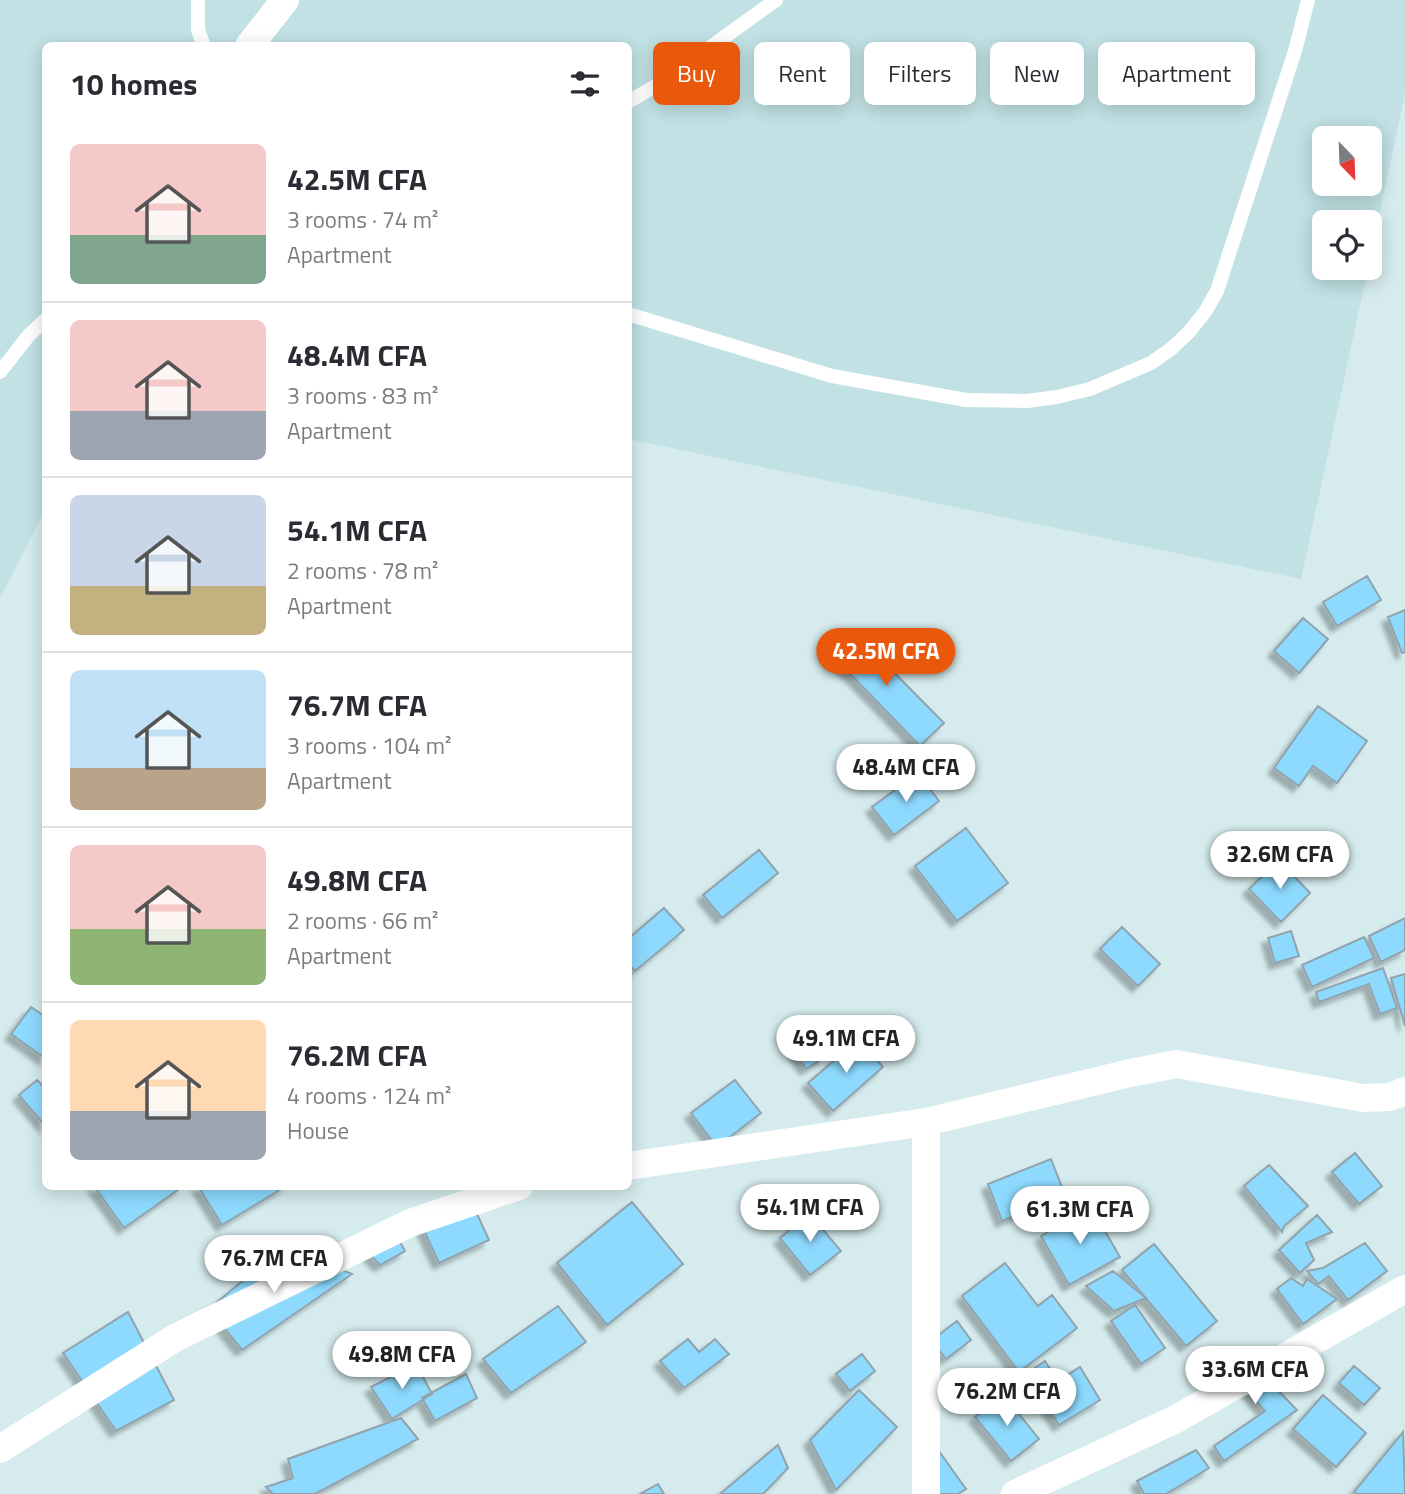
<!DOCTYPE html>
<html lang="en">
<head>
<meta charset="utf-8">
<style>
	:root { --surface:#fff; --page:#f7f7f7; --text:#2b2b33; --muted:#7c7c81; --line:#e1e1e2; --accent:#ea580c }
	body { margin:0; font-family:"Titillium Web",sans-serif; background:var(--page); color:var(--text); height:100vh; display:flex; flex-direction:column; font-size:26px; white-space:nowrap }
	* { box-sizing:border-box; margin:0 }
	p { font-size:23px; color:var(--muted) }
	.icon { flex:none; width:38px; height:38px; fill:none; stroke:currentColor; stroke-width:2; stroke-linecap:round; stroke-linejoin:round }
	.map { position:relative; flex:1; overflow:hidden }
	.details { position:absolute; left:42px; top:42px; width:590px; height:1148px; display:flex; flex-direction:column; background:var(--surface); border-radius:10px; box-shadow:0 4px 18px #0003 }
	.details>* { flex:none }
	.hud { position:absolute; left:653px; top:42px; width:646px; height:63px; display:flex; gap:14px }
	.needle { width:46px; rotate:157deg }
	.tools { position:absolute; left:1312px; top:126px; display:grid; gap:14px }
	.tools a { display:grid; place-items:center; width:70px; height:70px; border-radius:10px; background:var(--surface); box-shadow:0 4px 18px #0003; font-size:35px }
	.price { position:absolute; translate:-50% -60px; padding:0 16px; border-radius:24px; background:#fff; color:#222; font-size:23px; line-height:46px; filter:drop-shadow(0 2px 4px #0008) }
	.price::after { content:''; position:absolute; left:50%; top:42px; width:21px; height:16px; margin-left:-10px; background:inherit; clip-path:polygon(0 0,100% 0,50% 100%) }
	.price.on { background:var(--accent); color:#fff }
	ul { padding:0; list-style:none }
	li { display:flex; align-items:center; gap:21px; height:175px; padding:0 28px }
	li+li { border-top:2px solid var(--line) }
	li span { display:grid; place-items:center; flex:none; width:196px; height:140px; border-radius:10px; color:#555 }
	li>.icon { margin-inline-start:auto }
	span .icon { width:84px; height:84px; fill:#fffc; stroke-width:1 }
	li b { font-size:30px }
	h2 { display:flex; justify-content:space-between; align-items:center; height:84px; padding:0 28px; font-size:30px }
	.pill { padding:0 24px; border-radius:10px; background:var(--surface); box-shadow:0 4px 18px #0003; font-size:24px; line-height:63px }
	.pill.on { background:var(--accent); color:#fff }
	.map>svg:first-child { display:block }
	.built { fill:#c1e1e4; fill-rule:evenodd }
	.building { fill:#8ddafe; stroke:#91a3ac; stroke-width:2; filter:url(#shadow) }
	.lines { fill:none; stroke-linecap:round; stroke-linejoin:round }
	.service { stroke:#fff; stroke-width:14 }
	.minor { stroke:#fff; stroke-width:28 }
</style>
</head>
<body>
<div class="map">
<svg width="1405" height="1494" viewBox="0 0 1405 1494">
	<defs>
		<filter id="shadow"><feDropShadow dx="-6" dy="6" stdDeviation="2" flood-color="#0004"/></filter>
	</defs>
	<rect width="100%" height="100%" fill="#d5ebed"/>
	<path class="built" d="M 0,0 L 1405,0 L 1405,94 L 1370,257 L 1370,222 L 1325,222 L 1325,268 L 1368,268 L 1301,579 L 628,439 L 628,46 L 46,46 L 45,510 L 0,598 ZM 1325,138 L 1370,138 L 1370,184 L 1325,184 Z"/>
	<path class="building" d="M 1367,576 L 1381,600 L 1337,626 L 1323,602 Z
		M 1405,610 L 1405,652 L 1402,653 L 1388,617 Z
		M 1303,618 L 1328,639 L 1299,673 L 1274,651 Z
		M 851,629 L 944,723 L 920,746 L 828,651 Z
		M 1318,706 L 1367,741 L 1337,783 L 1313,766 L 1299,786 L 1274,768 Z
		M 918,773 L 939,801 L 894,835 L 872,807 Z
		M 966,828 L 1008,883 L 957,921 L 915,866 Z
		M 759,850 L 778,873 L 722,918 L 703,895 Z
		M 1279,860 L 1310,893 L 1281,922 L 1249,889 Z
		M 664,908 L 684,930 L 635,971 L 628,963 L 628,939 Z
		M 1405,918 L 1405,950 L 1381,962 L 1369,936 Z
		M 1122,927 L 1160,964 L 1138,986 L 1100,949 Z
		M 1291,931 L 1299,956 L 1275,963 L 1268,938 Z
		M 1364,937 L 1374,958 L 1312,987 L 1302,965 Z
		M 1383,968 L 1397,1008 L 1380,1014 L 1369,984 L 1319,1002 L 1316,992 Z
		M 1405,974 L 1405,1026 L 1391,978 Z
		M 31,1007 L 46,1017 L 46,1059 L 11,1034 Z
		M 801,1022 L 824,1058 L 806,1069 L 783,1033 Z
		M 859,1039 L 883,1067 L 833,1111 L 808,1083 Z
		M 37,1080 L 46,1089 L 46,1127 L 19,1095 Z
		M 735,1080 L 761,1113 L 717,1147 L 691,1113 Z
		M 1355,1153 L 1382,1186 L 1359,1204 L 1332,1172 Z
		M 1051,1159 L 1065,1195 L 1002,1221 L 988,1184 Z
		M 1269,1165 L 1308,1206 L 1284,1226 L 1282,1232 L 1244,1186 Z
		M 94,1186 L 182,1186 L 182,1187 L 124,1228 Z
		M 198,1186 L 286,1186 L 222,1225 Z
		M 632,1202 L 683,1264 L 607,1325 L 557,1263 Z
		M 472,1203 L 489,1240 L 439,1263 L 422,1226 Z
		M 1091,1207 L 1120,1257 L 1069,1285 L 1041,1236 Z
		M 809,1213 L 841,1251 L 810,1275 L 780,1238 Z
		M 1317,1215 L 1332,1232 L 1306,1243 L 1314,1260 L 1300,1273 L 1279,1250 Z
		M 398,1238 L 405,1251 L 380,1265 L 369,1254 Z
		M 1365,1243 L 1387,1271 L 1348,1300 L 1329,1276 L 1318,1284 L 1307,1271 L 1323,1268 Z
		M 1154,1244 L 1217,1321 L 1186,1346 L 1122,1270 Z
		M 283,1247 L 352,1274 L 242,1350 L 209,1309 Z
		M 1005,1263 L 1038,1306 L 1052,1295 L 1077,1328 L 1019,1372 L 962,1296 Z
		M 1113,1271 L 1146,1298 L 1114,1311 L 1086,1286 Z
		M 1291,1278 L 1303,1286 L 1307,1279 L 1337,1299 L 1303,1324 L 1277,1289 Z
		M 1135,1305 L 1165,1348 L 1141,1364 L 1111,1321 Z
		M 558,1306 L 586,1342 L 511,1393 L 483,1359 Z
		M 128,1312 L 174,1400 L 116,1431 L 63,1353 Z
		M 957,1321 L 971,1340 L 946,1359 L 932,1340 Z
		M 688,1339 L 699,1352 L 715,1339 L 729,1354 L 684,1388 L 660,1361 Z
		M 1239,1350 L 1297,1410 L 1224,1461 L 1214,1446 L 1265,1411 L 1226,1366 Z
		M 862,1354 L 875,1371 L 850,1391 L 836,1374 Z
		M 1045,1361 L 1058,1381 L 1080,1367 L 1100,1400 L 1059,1425 L 1026,1374 Z
		M 416,1364 L 432,1394 L 392,1419 L 371,1387 Z
		M 1354,1366 L 1380,1388 L 1364,1405 L 1339,1383 Z
		M 466,1374 L 477,1398 L 435,1421 L 422,1398 Z
		M 859,1390 L 897,1427 L 836,1490 L 810,1440 Z
		M 1003,1394 L 1039,1439 L 1011,1461 L 975,1417 Z
		M 1323,1395 L 1366,1433 L 1336,1467 L 1293,1429 Z
		M 401,1418 L 418,1439 L 315,1494 L 273,1494 L 266,1487 L 293,1478 L 288,1459 Z
		M 1403,1432 L 1405,1494 L 1357,1494 L 1354,1492 Z
		M 778,1445 L 788,1468 L 763,1494 L 720,1494 Z
		M 936,1447 L 966,1489 L 958,1494 L 939,1494 Z
		M 1196,1450 L 1209,1468 L 1166,1494 L 1144,1494 L 1137,1481 Z
		M 658,1484 L 664,1494 L 640,1494 Z"/>
	<g class="lines">
		<path class="service" d="M 198,0 L 198,30 L 204,46
			M 628,102 L 659,84 L 776,0
			M 628,314 L 832,376 L 966,400 L 1027,401 L 1057,397 L 1090,389 L 1151,363 L 1171,349 L 1189,332 L 1205,312 L 1217,291 L 1295,51 L 1308,0
			M 0,372 L 29,335 L 46,319"/>
		<path class="minor" d="M 249,46 L 285,0
			M 926,1122 L 926,1494
			M 628,1166 L 926,1122 L 1130,1073 L 1177,1064 L 1363,1098 L 1390,1097 L 1405,1091
			M 0,1449 L 175,1338 L 410,1223 L 519,1186
			M 1015,1494 L 1176,1419 L 1405,1289"/>
	</g>
</svg>
<div class="tools">
<a><svg class="needle" viewBox="-14 -14 28 28"><path d="M0-13l5 13h-10z" fill="#e53935"/><path d="M0 13l5-13h-10z" fill="#7c7c81"/></svg></a>
<a><svg class="icon" aria-label="locate" viewBox="0 0 24 24"><circle cx="12" cy="12" r="6"/><path d="M12 2v4M12 18v4M2 12h4M18 12h4"/></svg></a>
</div>
<b class="price on" style="left:886px;top:688px">42.5M CFA</b>
<b class="price" style="left:906px;top:804px">48.4M CFA</b>
<b class="price" style="left:1280px;top:891px">32.6M CFA</b>
<b class="price" style="left:846px;top:1075px">49.1M CFA</b>
<b class="price" style="left:810px;top:1244px">54.1M CFA</b>
<b class="price" style="left:1080px;top:1246px">61.3M CFA</b>
<b class="price" style="left:274px;top:1295px">76.7M CFA</b>
<b class="price" style="left:402px;top:1391px">49.8M CFA</b>
<b class="price" style="left:1255px;top:1406px">33.6M CFA</b>
<b class="price" style="left:1007px;top:1428px">76.2M CFA</b>
<div class="hud">
<a class="pill on">Buy</a>
<a class="pill">Rent</a>
<a class="pill">Filters</a>
<a class="pill">New</a>
<a class="pill">Apartment</a>
</div>
<section class="details">
<h2>10 homes<svg class="icon" aria-label="filters" viewBox="0 0 24 24"><path d="M4 7h16M4 17h16"/><circle cx="9" cy="7" r="2"/><circle cx="15" cy="17" r="2"/></svg></h2>
<ul>
<li><span style="background:linear-gradient(#f6c9c9 65%,#7fa58c 0)"><svg class="icon" aria-label="home" viewBox="0 0 24 24"><path d="M3 11l9-7 9 7M6 9v11h12V9"/></svg></span><div><b>42.5M CFA</b><p>3 rooms · 74 m²</p><p>Apartment</p></div></li>
<li><span style="background:linear-gradient(#f6c9c9 65%,#9aa5b1 0)"><svg class="icon" aria-label="home" viewBox="0 0 24 24"><path d="M3 11l9-7 9 7M6 9v11h12V9"/></svg></span><div><b>48.4M CFA</b><p>3 rooms · 83 m²</p><p>Apartment</p></div></li>
<li><span style="background:linear-gradient(#c9d6e8 65%,#c2b280 0)"><svg class="icon" aria-label="home" viewBox="0 0 24 24"><path d="M3 11l9-7 9 7M6 9v11h12V9"/></svg></span><div><b>54.1M CFA</b><p>2 rooms · 78 m²</p><p>Apartment</p></div></li>
<li><span style="background:linear-gradient(#bfe0f5 70%,#b9a48a 0)"><svg class="icon" aria-label="home" viewBox="0 0 24 24"><path d="M3 11l9-7 9 7M6 9v11h12V9"/></svg></span><div><b>76.7M CFA</b><p>3 rooms · 104 m²</p><p>Apartment</p></div></li>
<li><span style="background:linear-gradient(#f6c9c9 60%,#8fb573 0)"><svg class="icon" aria-label="home" viewBox="0 0 24 24"><path d="M3 11l9-7 9 7M6 9v11h12V9"/></svg></span><div><b>49.8M CFA</b><p>2 rooms · 66 m²</p><p>Apartment</p></div></li>
<li><span style="background:linear-gradient(#ffd9b3 65%,#9aa5b1 0)"><svg class="icon" aria-label="home" viewBox="0 0 24 24"><path d="M3 11l9-7 9 7M6 9v11h12V9"/></svg></span><div><b>76.2M CFA</b><p>4 rooms · 124 m²</p><p>House</p></div></li>
</ul>
</section>
</div>
</body>
</html>
